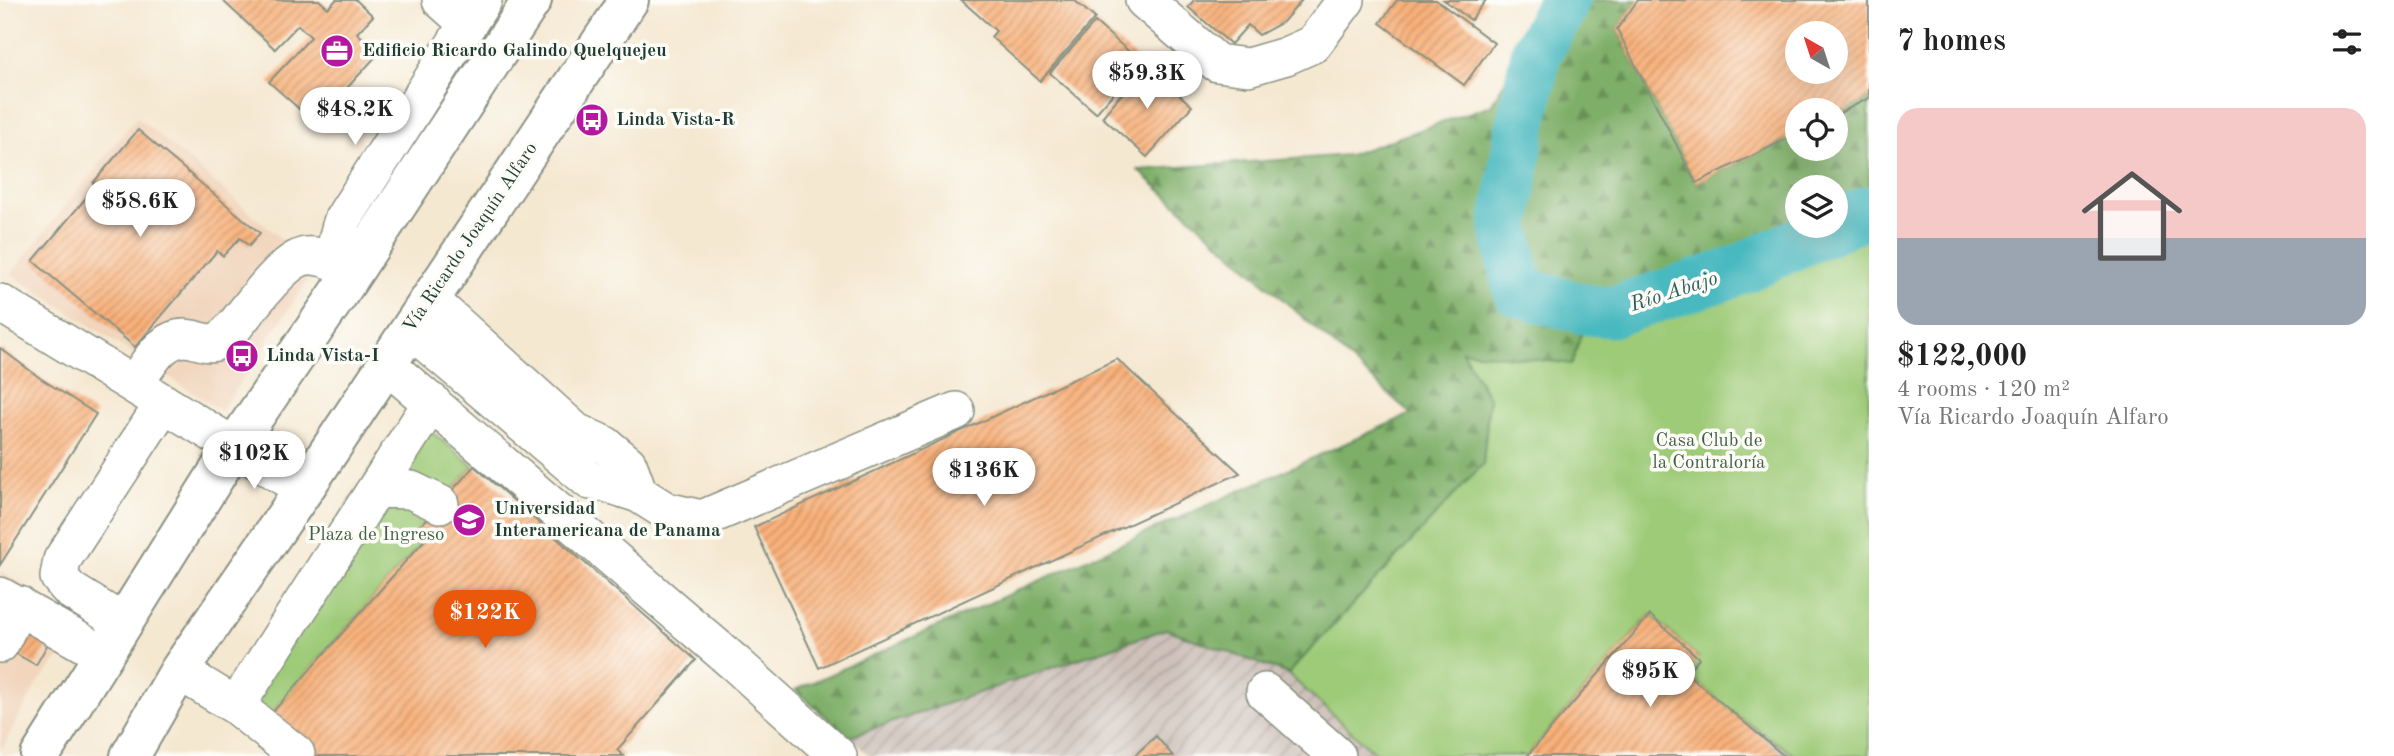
<!DOCTYPE html>
<html lang="en">
<head>
<meta charset="utf-8">
<style>
	:root { --surface:#fff; --page:#f6f6f6; --text:#222; --muted:#767676; --line:#e0e0e0; --accent:#ea580c }
	body { margin:0; font-family:"Old Standard TT",serif; background:var(--page); color:var(--text); height:100vh; display:flex; flex-direction:column; font-size:26px; white-space:nowrap }
	* { box-sizing:border-box; margin:0 }
	p { font-size:23px; color:var(--muted) }
	.icon { flex:none; width:38px; height:38px; fill:none; stroke:currentColor; stroke-width:2; stroke-linecap:round; stroke-linejoin:round }
	.map { position:relative; flex:1; overflow:hidden }
	.panel { display:flex; flex-direction:column; background:var(--surface); width:525px }
	.panel>* { flex:none }
	.needle { width:46px; rotate:321deg }
	.buttons { position:absolute; left:1785px; top:21px; display:grid; gap:14px }
	.buttons a { display:grid; place-items:center; width:63px; height:63px; border-radius:50%; background:var(--surface); box-shadow:0 7px 28px #0002; font-size:35px }
	.price { position:absolute; translate:-50% -60px; padding:0 16px; border-radius:24px; background:#fff; color:#222; font-size:23px; line-height:46px; filter:drop-shadow(0 2px 4px #0008) }
	.price::after { content:''; position:absolute; left:50%; top:42px; width:21px; height:16px; margin-left:-10px; background:inherit; clip-path:polygon(0 0,100% 0,50% 100%) }
	.price.current { background:var(--accent); color:#fff }
	ul { padding:0; list-style:none }
	li { display:grid; align-content:center; gap:14px; height:371px; padding:0 28px }
	li+li { border-top:2px solid var(--line) }
	li span { display:grid; place-items:center; height:217px; border-radius:21px; color:#555 }
	li>.icon { margin-inline-start:auto }
	span .icon { width:126px; height:126px; fill:#fffc; stroke-width:1 }
	li b { font-size:30px }
	h2 { display:flex; justify-content:space-between; align-items:center; height:84px; padding:0 28px; font-size:30px }
	main { display:flex; flex:1; min-height:0 }
	.map>svg:first-child { display:block }
	.built { fill:#f1d5bd }
	.industrial { fill:url(#industrial-furrows) }
	.green { fill:#9ecb78; stroke:#5e8456; stroke-width:2 }
	.forest { fill:url(#forest-firs); stroke:#4e764e; stroke-width:2 }
	.lines { fill:none; stroke-linecap:round; stroke-linejoin:round }
	.river { stroke:#4ab9c0; stroke-width:51 }
	.building { fill:url(#building-hatch); fill-rule:evenodd }
	.minor-casing { stroke:#8a9282; stroke-width:40 }
	.major-casing { stroke:#8a9282; stroke-width:42 }
	.minor { stroke:#fff; stroke-width:37 }
	.major { stroke:#fff; stroke-width:38 }
	.labels { text-anchor:middle; dominant-baseline:central; stroke-width:7; stroke-linejoin:round; paint-order:stroke }
	.poi-label { font-size:19px; font-weight:bold; fill:#1f3d34; stroke:#fdfcf7; text-anchor:start }
	.street-label { font-size:19px; fill:#1f3d34; stroke:#fdfcf7 }
	.park-label { font-size:19px; fill:#3f6045; stroke:#fdfcf7 }
	.water-label { font-size:21px; font-style:italic; fill:#2c625e; stroke:#fdfcf7 }
</style>
</head>
<body>
<main>
<div class="map">
<svg width="1869" height="756" viewBox="0 0 1869 756">
	<defs>
		<pattern id="industrial-furrows" width="10" height="10" patternUnits="userSpaceOnUse" patternTransform="scale(1.75)"><rect width="10" height="10" fill="#cec1ba"/><path d="M-1 1l2-2M0 10L10 0M9 11l2-2" fill="none" stroke="#a79e98"/></pattern>
		<pattern id="forest-firs" width="22" height="20" patternUnits="userSpaceOnUse" patternTransform="scale(1.75)"><rect width="22" height="20" fill="#7eaf68"/><path d="M5 1l3.5 6h-7zM16 11l3.5 6h-7z" fill="#679056"/></pattern>
		<pattern id="building-hatch" width="6" height="6" patternUnits="userSpaceOnUse" patternTransform="scale(1.75)"><rect width="6" height="6" fill="#f9b17a"/><path d="M-1 1l2-2M0 6l6-6M5 7l2-2" fill="none" stroke="#c99165"/></pattern>
	</defs>
	<rect width="100%" height="100%" fill="#fdfcf7"/>
	<filter id="ink" filterUnits="userSpaceOnUse"><feTurbulence type="fractalNoise" baseFrequency=".0143" numOctaves="2"/><feDisplacementMap in="SourceGraphic" scale="14" xChannelSelector="R" yChannelSelector="G"/><feConvolveMatrix kernelMatrix="1 2 1 2 8 2 1 2 1" color-interpolation-filters="sRGB"/></filter>
	<filter id="wash" filterUnits="userSpaceOnUse"><feTurbulence type="fractalNoise" baseFrequency=".00686" numOctaves="4" result="noise"/><feDisplacementMap in="SourceGraphic" scale="28" xChannelSelector="R" yChannelSelector="G"/><feGaussianBlur stdDeviation="1.57" result="paint"/><feColorMatrix in="noise" values="0 0 0 0 0 0 0 0 0 0 0 0 0 0 0 0 0 1.4 0 .05"/><feComposite in="paint" operator="in"/></filter>
	<g filter="url(#wash)">
		<rect width="100%" height="100%" fill="#f5e8d1"/>
		<path class="built" d="M 137,117 L 316,268 L 221,411 L 11,274 Z
			M 0,570 L 86,626 L 37,684 L 0,752 Z"/>
		<path class="industrial" d="M 1650,615 L 1699,658 L 1686,673 L 1736,715 L 1796,756 L 870,756 L 849,737 L 1166,629 L 1288,674 Z"/>
		<path class="green" d="M 1869,209 L 1869,756 L 1796,756 L 1736,715 L 1686,673 L 1698,657 L 1650,615 L 1527,756 L 1378,756 L 1288,674 L 1483,464 L 1489,398 L 1461,350 L 1589,310 L 1611,312 L 1828,226 L 1836,226 L 1836,223 Z
			M 407,412 L 474,466 L 418,529 L 427,537 L 271,714 L 217,710 Z"/>
		<path class="forest" d="M 1552,0 L 1638,0 L 1617,29 L 1696,183 L 1797,134 L 1797,149 L 1836,149 L 1836,115 L 1869,98 L 1869,208 L 1836,220 L 1836,187 L 1797,187 L 1797,226 L 1820,226 L 1589,310 L 1572,364 L 1462,351 L 1489,398 L 1483,464 L 1288,674 L 1166,629 L 849,737 L 795,690 L 1411,414 L 1138,170 L 1349,155 L 1491,105 Z"/>
		<g class="lines">
			<path class="river" d="M 1565,0 L 1536,53 L 1518,141 L 1505,228 L 1519,292 L 1589,310 L 1611,312 L 1732,273 L 1869,211"/>
		</g>
		<g id="blocks">
			<path class="building" d="M 222,0 L 319,0 L 328,8 L 336,0 L 356,0 L 373,16 L 357,33 L 379,53 L 315,123 L 269,82 L 311,37 L 298,25 L 275,49 Z
				M 961,0 L 1074,0 L 1095,18 L 1040,81 L 991,37 L 996,31 Z
				M 1194,0 L 1302,0 L 1283,22 L 1259,35 L 1248,25 L 1231,44 L 1188,7 Z
				M 1397,0 L 1436,0 L 1494,43 L 1464,85 L 1380,23 Z
				M 1444,0 L 1486,0 L 1471,20 Z
				M 1638,0 L 1869,0 L 1869,98 L 1836,115 L 1836,110 L 1797,110 L 1797,134 L 1696,183 L 1617,29 ZM 1797,33 L 1836,33 L 1836,72 L 1797,72 Z
				M 1095,22 L 1141,62 L 1096,113 L 1050,73 Z
				M 1146,65 L 1192,106 L 1147,157 L 1102,117 Z
				M 138,130 L 260,233 L 249,246 L 240,238 L 223,256 L 217,251 L 135,347 L 33,261 L 96,186 L 93,183 Z
				M 0,348 L 40,378 L 96,414 L 0,565 Z
				M 1117,359 L 1240,473 L 819,668 L 754,527 Z
				M 474,466 L 696,660 L 617,750 L 624,756 L 295,756 L 270,715 L 427,537 L 418,529 Z
				M 1650,615 L 1699,658 L 1686,673 L 1784,756 L 1527,756 Z
				M 16,624 L 49,642 L 36,665 L 4,647 Z
				M 1156,736 L 1173,756 L 1134,756 Z"/>
		</g>
	</g>
	<g filter="url(#ink)">
		<use href="#blocks" fill-opacity="0" stroke="#8a9282" stroke-width="2"/>
		<g class="lines">
			<defs>
				<path id="minor" d="M 441,0 L 467,23
					M 1144,0 L 1217,63 L 1248,67 L 1286,56 L 1313,44 L 1346,0
					M 348,280 C 333,256 334,246 343,219 L 483,0
					M 430,300 L 576,432 L 605,445 L 628,464 L 639,494
					M 0,303 L 304,489
					M 411,330 L 590,481 L 605,483 L 639,494 L 666,511 L 702,519 L 956,411
					M 387,365 L 736,664 L 838,756
					M 134,385 C 148,365 163,332 192,339 C 200,341 210,345 218,341 C 225,338 232,329 237,323 C 252,305 283,260 306,256 C 317,255 327,259 337,262
					M 376,489 L 411,490 L 440,504
					M 0,596 L 104,655
					M 123,623 L 70,590 L 59,577 L 62,560 L 164,403
					M 0,644 L 19,605
					M 179,671 L 236,706 L 296,754
					M 1265,692 L 1337,756
					M 236,706 L 432,402"/>
				<path id="major" d="M 40,756 L 235,445 L 348,280 L 532,0
					M 130,756 L 179,671 L 304,489 L 629,0"/>
			</defs>
			<use href="#minor" class="minor-casing"/>
			<use href="#major" class="major-casing"/>
			<use href="#minor" class="minor"/>
			<use href="#major" class="major"/>
		</g>
	</g>
	<defs>
		<symbol id="office-disc" viewBox="-11 -11 22 22"><circle r="9.5" fill="#b5179e" stroke="#fdfcf7"/><path d="M-6-3h4V-5.5h4V-3h4V5H-6ZM-1-4.5V-3h2v-1.5ZM-6 0V1H6V0Z" fill="#fff"/></symbol>
		<symbol id="bus-disc" viewBox="-11 -11 22 22"><circle r="9.5" fill="#b5179e" stroke="#fdfcf7"/><path d="M-5-6H5V4H4V6H2V4H-2V6H-4V4H-5ZM-3.5-4V0h7V-4ZM-3.5 1.2v1.5H-2V1.2ZM2 1.2v1.5H3.5V1.2Z" fill="#fff"/></symbol>
		<symbol id="university-disc" viewBox="-11 -11 22 22"><circle r="9.5" fill="#b5179e" stroke="#fdfcf7"/><path d="M0-5L7-2L0 1L-7-2ZM-4 1L0 2.5L4 1V4Q0 6-4 4Z" fill="#fff"/></symbol>
	</defs>
	<g fill-rule="evenodd">
		<use href="#office-disc" x="318" y="32" width="38" height="38"/>
		<use href="#bus-disc" x="573" y="101" width="38" height="38"/>
		<use href="#bus-disc" x="223" y="337" width="38" height="38"/>
		<use href="#university-disc" x="450" y="501" width="38" height="38"/>
	</g>
	<g class="labels">
		<g class="poi-label">
			<text x="362" y="51">Edificio Ricardo Galindo Quelquejeu</text>
			<text x="616" y="120">Linda Vista-R</text>
			<text x="266" y="356">Linda Vista-I</text>
			<text x="494" y="509">Universidad<tspan x="494" dy="22">Interamericana de Panama</tspan></text>
		</g>
		<g class="street-label">
			<text transform="translate(471 238) rotate(-56)">Vía Ricardo Joaquín Alfaro</text>
		</g>
		<g class="park-label">
			<text x="1709" y="441">Casa Club de<tspan x="1709" dy="22">la Contraloría</tspan></text>
			<text x="376" y="535">Plaza de Ingreso</text>
		</g>
		<g class="water-label">
			<text transform="translate(1674 292) rotate(-18)">Río Abajo</text>
		</g>
	</g>
</svg>
<div class="buttons">
<a><svg class="needle" viewBox="-14 -14 28 28"><path d="M0-13l5 13h-10z" fill="#e53935"/><path d="M0 13l5-13h-10z" fill="#767676"/></svg></a>
<a><svg class="icon" aria-label="locate" viewBox="0 0 24 24"><circle cx="12" cy="12" r="6"/><path d="M12 2v4M12 18v4M2 12h4M18 12h4"/></svg></a>
<a><svg class="icon" aria-label="layers" viewBox="0 0 24 24"><path d="M12 4l9 5-9 5-9-5zM3 14l9 5 9-5"/></svg></a>
</div>
<b class="price" style="left:1147px;top:111px">$59.3K</b>
<b class="price" style="left:355px;top:147px">$48.2K</b>
<b class="price" style="left:140px;top:239px">$58.6K</b>
<b class="price" style="left:254px;top:491px">$102K</b>
<b class="price" style="left:984px;top:508px">$136K</b>
<b class="price current" style="left:485px;top:650px">$122K</b>
<b class="price" style="left:1650px;top:709px">$95K</b>
</div>
<section class="panel">
<h2>7 homes<svg class="icon" aria-label="filters" viewBox="0 0 24 24"><path d="M4 7h16M4 17h16"/><circle cx="9" cy="7" r="2"/><circle cx="15" cy="17" r="2"/></svg></h2>
<ul>
<li><span style="background:linear-gradient(#f6c9c9 60%,#9aa5b1 0)"><svg class="icon" aria-label="home" viewBox="0 0 24 24"><path d="M3 11l9-7 9 7M6 9v11h12V9"/></svg></span><div><b>$122,000</b><p>4 rooms · 120 m²</p><p>Vía Ricardo Joaquín Alfaro</p></div></li>
</ul>
</section>
</main>
</body>
</html>
